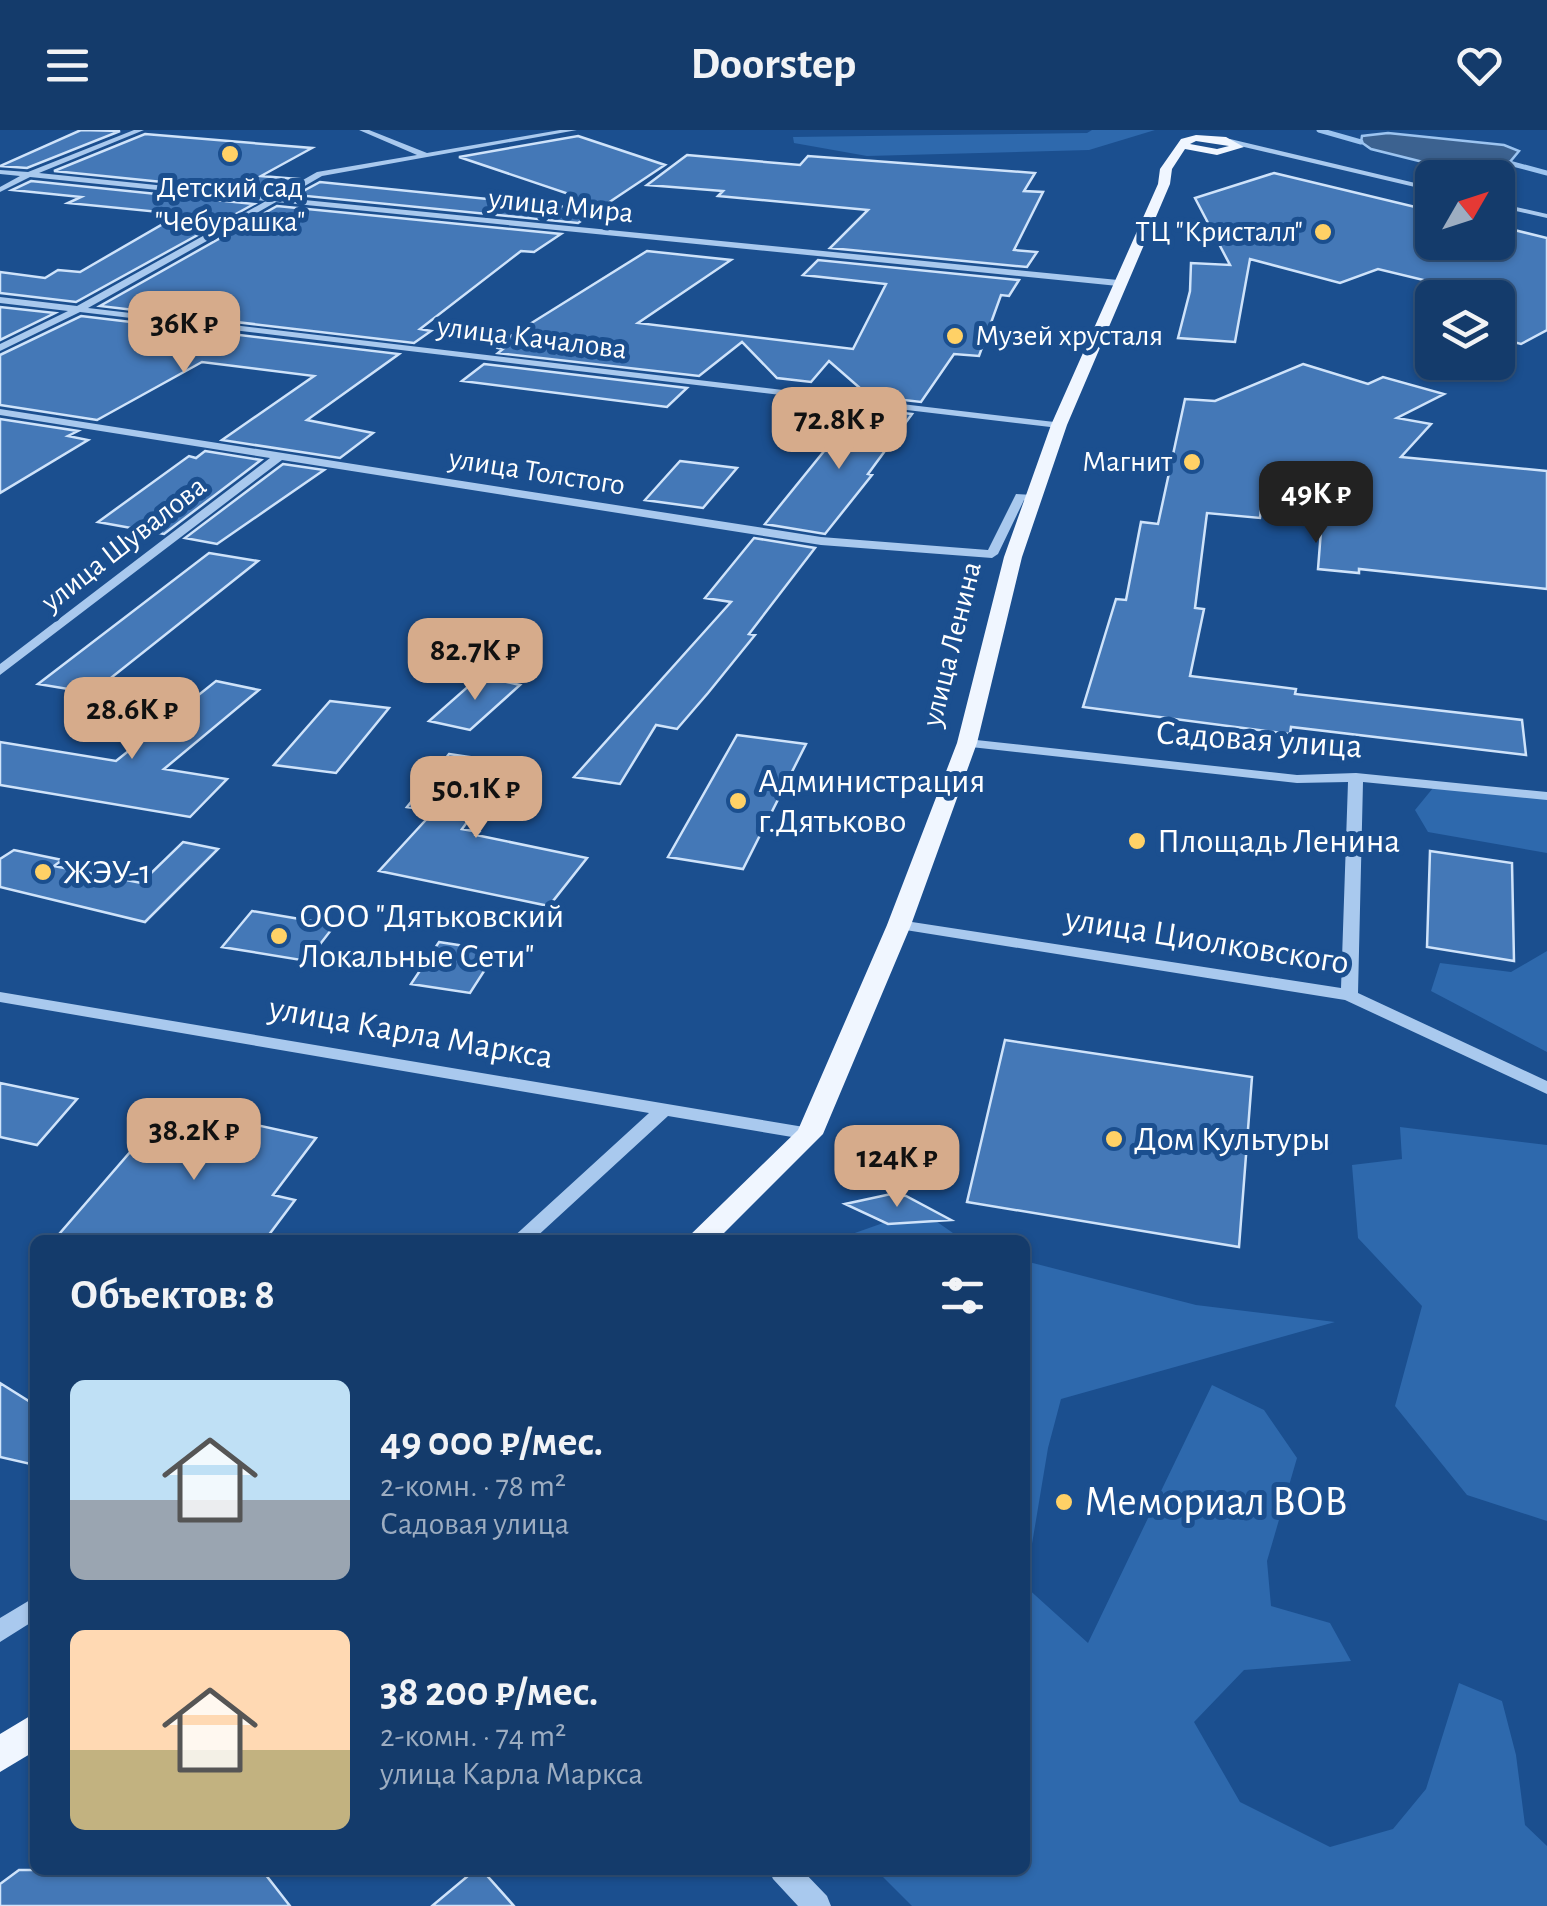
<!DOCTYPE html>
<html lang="ru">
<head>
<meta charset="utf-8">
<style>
	:root { --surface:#143b6b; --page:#214673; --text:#f1f3f6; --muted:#9dadc1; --line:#33557e; --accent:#d6ab8b }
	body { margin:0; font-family:"Alegreya Sans",sans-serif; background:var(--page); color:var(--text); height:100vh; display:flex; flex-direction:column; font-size:38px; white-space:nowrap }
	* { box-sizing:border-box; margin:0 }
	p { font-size:32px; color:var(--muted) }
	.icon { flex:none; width:55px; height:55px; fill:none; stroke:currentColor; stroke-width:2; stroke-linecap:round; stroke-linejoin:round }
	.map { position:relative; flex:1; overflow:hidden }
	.panel { position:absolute; left:30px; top:1105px; width:1000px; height:640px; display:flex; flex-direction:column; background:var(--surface); border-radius:15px; box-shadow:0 2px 8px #0004,0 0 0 2px var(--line) }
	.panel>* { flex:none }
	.needle { width:65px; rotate:51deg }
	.controls { position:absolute; left:1415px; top:30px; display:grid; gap:20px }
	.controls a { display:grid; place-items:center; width:100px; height:100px; border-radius:15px; background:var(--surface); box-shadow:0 2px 8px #0004,0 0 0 2px var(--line); font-size:50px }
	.price { position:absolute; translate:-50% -85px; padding:0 22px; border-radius:20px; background:var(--accent); color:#111; font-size:32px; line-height:65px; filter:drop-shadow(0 2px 5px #0008) }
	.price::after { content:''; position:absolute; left:50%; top:60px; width:30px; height:22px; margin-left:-15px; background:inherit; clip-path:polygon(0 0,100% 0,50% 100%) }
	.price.active { background:#222; color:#fff }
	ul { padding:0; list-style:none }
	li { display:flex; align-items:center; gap:30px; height:250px; padding:0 40px }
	li span { display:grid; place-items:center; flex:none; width:280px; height:200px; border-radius:15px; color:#555 }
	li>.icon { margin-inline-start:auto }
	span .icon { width:120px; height:120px; fill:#fffc; stroke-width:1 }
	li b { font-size:42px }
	h2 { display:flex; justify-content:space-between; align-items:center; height:120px; padding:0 40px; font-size:42px }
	header { display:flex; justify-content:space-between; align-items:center; height:130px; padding:0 40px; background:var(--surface); font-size:45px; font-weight:700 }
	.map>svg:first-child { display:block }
	.green { fill:#2e69ad }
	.water { fill:#3c6290; stroke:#9cc4f0; stroke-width:2.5 }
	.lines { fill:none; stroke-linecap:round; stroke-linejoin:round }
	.stream { stroke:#9cc4f0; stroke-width:5 }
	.building { fill:#4478b7; stroke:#cfe3fa; stroke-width:2.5 }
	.minor { fill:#a9c9ee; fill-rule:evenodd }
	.major { fill:#f0f6ff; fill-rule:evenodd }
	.poi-dot { fill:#ffd166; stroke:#1b4f8f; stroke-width:4 }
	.labels { text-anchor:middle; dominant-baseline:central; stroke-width:10; stroke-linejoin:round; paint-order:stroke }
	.far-poi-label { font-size:30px; fill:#fff; stroke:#1b4f8f; text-anchor:end }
	.far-street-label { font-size:30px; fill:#fff; stroke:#1b4f8f }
	.street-label { font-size:35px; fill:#fff; stroke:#1b4f8f }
	.poi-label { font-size:35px; fill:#fff; stroke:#1b4f8f; text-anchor:start }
	.near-poi-label { font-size:42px; fill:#fff; stroke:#1b4f8f; text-anchor:start }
</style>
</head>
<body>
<header><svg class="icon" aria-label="menu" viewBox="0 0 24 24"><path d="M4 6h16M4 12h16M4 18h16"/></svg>Doorstep<svg class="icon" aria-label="heart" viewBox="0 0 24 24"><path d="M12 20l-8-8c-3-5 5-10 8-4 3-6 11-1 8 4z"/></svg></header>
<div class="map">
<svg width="1547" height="1776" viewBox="0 0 1547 1776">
	<rect width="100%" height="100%" fill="#1b4f8f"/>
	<path class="green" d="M 1092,0 L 1155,0 L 1089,20 L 867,26 L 794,13 L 793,7 L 1087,3 Z
		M 1433,658 L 1547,669 L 1547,723 L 1428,702 L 1415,680 Z
		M 1547,821 L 1547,922 L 1431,861 L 1440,833 L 1511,842 Z
		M 1400,997 L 1547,1015 L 1547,1391 L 1467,1365 L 1395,1276 L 1422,1176 L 1358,1108 L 1352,1035 L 1402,1029 Z
		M 920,1080 L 963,1110 L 835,1110 Z
		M 1025,1131 L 1196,1175 L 1335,1192 L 1061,1269 L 1048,1318 L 1025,1456 L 1088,1513 L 1212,1255 L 1264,1280 L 1297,1328 L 1267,1431 L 1271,1476 L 1330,1493 L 1351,1531 L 1244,1540 L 1194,1592 L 1240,1672 L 1330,1717 L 1393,1699 L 1426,1659 L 1459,1553 L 1502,1571 L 1516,1625 L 1525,1695 L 1547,1716 L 1547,1776 L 912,1776 L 876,1740 L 1025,1740 Z"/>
	<path class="water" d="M 1388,3 L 1504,15 L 1519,21 L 1509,33 L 1459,41 L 1371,19 L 1361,12 L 1362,6 Z"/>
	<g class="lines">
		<path class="stream" d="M 1319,0 L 1361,12
			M 1509,33 L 1547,43"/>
	</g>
	<path class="building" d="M 81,0 L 120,1 L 27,38 L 0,36 Z
		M 145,4 L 312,18 L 261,46 L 297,49 L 272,63 L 54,41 Z
		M 578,6 L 665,35 L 578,93 L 296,65 L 320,52 L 566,77 L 569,64 L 459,27 Z
		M 687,25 L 800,35 L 808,26 L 1035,43 L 1024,61 L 1043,62 L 1014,120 L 1037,122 L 1027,137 L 830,118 L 868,80 L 718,66 L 723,61 L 647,55 Z
		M 1274,43 L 1432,81 L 1432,112 L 1498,112 L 1498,96 L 1547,108 L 1547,200 L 1521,214 L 1498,208 L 1498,168 L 1378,139 L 1340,153 L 1250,129 L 1235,212 L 1178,208 L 1190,161 L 1191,133 L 1230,135 L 1195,68 Z
		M 31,51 L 254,74 L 76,172 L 0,163 L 0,142 L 45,148 L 58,140 L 80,142 L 180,84 L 68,73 L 81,67 L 12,60 Z
		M 277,76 L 561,104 L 534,122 L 521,121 L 420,199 L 431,201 L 414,213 L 100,176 Z
		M 647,121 L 731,130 L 638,193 L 853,219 L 886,154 L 803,145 L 818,130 L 1019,150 L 1009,166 L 1001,165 L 979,226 L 954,224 L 921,272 L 869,266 L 829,231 L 811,252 L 777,248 L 742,212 L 699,246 L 498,223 L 503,219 L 493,217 Z
		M 0,177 L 55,183 L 0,210 Z
		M 81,186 L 399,224 L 307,290 L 373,303 L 340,328 L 222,310 L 314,246 L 202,232 L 97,290 L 0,275 L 0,225 Z
		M 484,234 L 687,258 L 667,277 L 462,251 Z
		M 1303,234 L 1368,254 L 1383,247 L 1444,264 L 1397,288 L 1431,294 L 1401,327 L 1547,341 L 1547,459 L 1359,439 L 1359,443 L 1318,439 L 1323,375 L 1262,369 L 1260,388 L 1207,383 L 1195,478 L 1204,479 L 1190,546 L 1296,559 L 1295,564 L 1522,590 L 1526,625 L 1291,597 L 1290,604 L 1083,577 L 1116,469 L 1126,470 L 1141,392 L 1158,394 L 1185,269 L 1215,271 Z
		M 859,278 L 912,284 L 868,344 L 872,345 L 825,404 L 765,394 Z
		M 0,289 L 78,301 L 68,306 L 88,310 L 0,363 Z
		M 205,321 L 261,330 L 164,404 L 98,392 L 189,326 L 196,328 Z
		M 680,331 L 737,338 L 703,378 L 645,370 Z
		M 283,334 L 324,340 L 217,414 L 185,408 Z
		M 754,408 L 815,418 L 749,504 L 755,505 L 708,563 L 677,599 L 656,595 L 620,654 L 574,647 L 731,472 L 705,468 Z
		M 209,423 L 258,431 L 92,563 L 38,554 Z
		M 480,546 L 520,555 L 470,600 L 429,591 Z
		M 216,551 L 259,560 L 164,639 L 227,649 L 190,687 L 0,655 L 0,612 L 116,631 Z
		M 330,571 L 389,578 L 336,643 L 274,635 Z
		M 737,605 L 806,614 L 743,739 L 668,727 Z
		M 449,624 L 510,633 L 462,699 L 479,702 L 476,705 L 587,728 L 549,776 L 379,741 L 434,681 L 407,677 Z
		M 183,712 L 218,719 L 145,792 L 0,757 L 0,729 L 14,720 L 62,730 L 54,736 L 141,753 Z
		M 1430,721 L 1512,733 L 1514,831 L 1427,817 Z
		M 252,781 L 335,795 L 307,831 L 222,817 Z
		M 439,812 L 497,821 L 470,863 L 411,854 Z
		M 1005,910 L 1252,947 L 1239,1117 L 967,1072 Z
		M 0,953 L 77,969 L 37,1015 L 0,1007 Z
		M 170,976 L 316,1008 L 273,1065 L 295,1070 L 265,1110 L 54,1110 Z
		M 891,1064 L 906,1066 L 951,1090 L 888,1094 L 845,1074 Z
		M 0,1253 L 35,1275 L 35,1335 L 0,1327 Z
		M 19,1740 L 262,1740 L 290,1776 L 0,1776 L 0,1754 Z
		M 475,1740 L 482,1740 L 514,1776 L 432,1776 Z"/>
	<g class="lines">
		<path class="minor" d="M 134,0 L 144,0 L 39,43 L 273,67 L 317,42 L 417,25 L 359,0 L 369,0 L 427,23 L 560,0 L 577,0 L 322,46 L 284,68 L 1118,150 L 1123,153 L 1118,156 L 276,72 L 88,178 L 1063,293 L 1063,297 L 1059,298 L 80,182 L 0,221 L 0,214 L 68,181 L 0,173 L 0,167 L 77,176 L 266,71 L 30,47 L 0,62 L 0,57 L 20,46 L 0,44 L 0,40 L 28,42 Z
			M 1230,9 L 1432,57 L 1432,61 L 1227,13 Z
			M 1498,73 L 1547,84 L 1547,88 L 1498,77 Z
			M 0,279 L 821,407 L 988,420 L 1016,364 L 1033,365 L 1039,368 L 1033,371 L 1024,370 L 998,424 L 992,428 L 821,415 L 282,330 L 0,545 L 0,534 L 270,328 L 0,285 Z
			M 967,609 L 1297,645 L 1356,643 L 1547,662 L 1547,670 L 1363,652 L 1358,863 L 1547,951 L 1547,964 L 1345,870 L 893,798 L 891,795 L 893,792 L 899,790 L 1341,858 L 1348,652 L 1297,653 L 962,616 L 960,613 Z
			M 0,862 L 810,998 L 819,1004 L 810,1010 L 668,986 L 533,1110 L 510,1110 L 649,983 L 0,872 Z
			M 35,1467 L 35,1490 L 0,1512 L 0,1488 Z
			M 769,1740 L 802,1740 L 827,1766 L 831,1776 L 798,1776 L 773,1749 Z"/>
		<path class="major" d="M 1196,5 L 1226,7 L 1244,17 L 1217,25 L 1185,19 L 1172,39 L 1170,54 L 1067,295 L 1022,427 L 977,613 L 911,795 L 823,1004 L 717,1110 L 685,1110 L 798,1000 L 887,795 L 957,613 L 1004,427 L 1051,295 L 1158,54 L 1160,39 L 1181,9 ZM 1196,11 L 1229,16 L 1217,19 L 1190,14 Z
			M 35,1583 L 35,1621 L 0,1642 L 0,1604 Z"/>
	</g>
	<g class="poi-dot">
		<circle cx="230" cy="24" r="10"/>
		<circle cx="1323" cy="102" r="10"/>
		<circle cx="955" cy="206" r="10"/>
		<circle cx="1192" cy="332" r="10"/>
		<circle cx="738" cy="671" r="10"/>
		<circle cx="1137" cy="711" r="10"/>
		<circle cx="43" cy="742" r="10"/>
		<circle cx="279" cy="806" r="10"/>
		<circle cx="1114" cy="1009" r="10"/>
		<circle cx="1064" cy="1372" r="10"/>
	</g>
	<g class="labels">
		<g class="far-poi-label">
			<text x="230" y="58" text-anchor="middle">Детский сад<tspan x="230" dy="34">"Чебурашка"</tspan></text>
			<text x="1303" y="102">ТЦ "Кристалл"</text>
			<text x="975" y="206" text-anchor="start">Музей хрусталя</text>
			<text x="1172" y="332">Магнит</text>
		</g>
		<g class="far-street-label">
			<text transform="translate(561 76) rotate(6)">улица Мира</text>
			<text transform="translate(532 208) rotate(7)">улица Качалова</text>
			<text transform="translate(537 342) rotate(9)">улица Толстого</text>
			<text transform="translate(124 414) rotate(-38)">улица Шувалова</text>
			<text transform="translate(952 514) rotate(-76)">улица Ленина</text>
		</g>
		<g class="street-label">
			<text transform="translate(1259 610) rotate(4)">Садовая улица</text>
			<text transform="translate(1207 811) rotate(9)">улица Циолковского</text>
			<text transform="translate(411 903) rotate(10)">улица Карла Маркса</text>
		</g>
		<g class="poi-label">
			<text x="758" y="651">Администрация<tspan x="758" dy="40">г.Дятьково</tspan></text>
			<text x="1157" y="711">Площадь Ленина</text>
			<text x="63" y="742">ЖЭУ-1</text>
			<text x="299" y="786">ООО "Дятьковский<tspan x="299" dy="40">Локальные Сети"</tspan></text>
			<text x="1134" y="1009">Дом Культуры</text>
		</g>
		<g class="near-poi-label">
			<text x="1084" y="1372">Мемориал ВОВ</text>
		</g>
	</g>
</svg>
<div class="controls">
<a><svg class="needle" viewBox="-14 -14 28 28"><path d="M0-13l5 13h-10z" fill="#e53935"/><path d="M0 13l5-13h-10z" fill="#9dadc1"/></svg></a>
<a><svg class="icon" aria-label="layers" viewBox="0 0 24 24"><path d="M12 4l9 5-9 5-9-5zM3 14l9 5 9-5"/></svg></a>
</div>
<b class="price" style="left:184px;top:246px">36K ₽</b>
<b class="price" style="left:839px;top:342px">72.8K ₽</b>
<b class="price active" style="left:1316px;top:416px">49K ₽</b>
<b class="price" style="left:475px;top:573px">82.7K ₽</b>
<b class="price" style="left:132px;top:632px">28.6K ₽</b>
<b class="price" style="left:476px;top:711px">50.1K ₽</b>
<b class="price" style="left:194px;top:1053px">38.2K ₽</b>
<b class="price" style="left:897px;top:1080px">124K ₽</b>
<section class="panel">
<h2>Объектов: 8<svg class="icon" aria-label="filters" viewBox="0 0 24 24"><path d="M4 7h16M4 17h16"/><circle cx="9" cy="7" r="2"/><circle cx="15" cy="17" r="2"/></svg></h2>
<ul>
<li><span style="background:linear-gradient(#bfe0f5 60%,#9aa5b1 0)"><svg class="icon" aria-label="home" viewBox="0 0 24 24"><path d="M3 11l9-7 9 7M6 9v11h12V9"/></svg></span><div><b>49 000 ₽/мес.</b><p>2-комн. · 78 m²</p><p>Садовая улица</p></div></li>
<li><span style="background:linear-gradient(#ffd9b3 60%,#c2b280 0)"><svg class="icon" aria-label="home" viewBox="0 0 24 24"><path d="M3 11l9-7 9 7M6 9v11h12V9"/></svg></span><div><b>38 200 ₽/мес.</b><p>2-комн. · 74 m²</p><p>улица Карла Маркса</p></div></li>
</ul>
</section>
</div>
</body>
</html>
